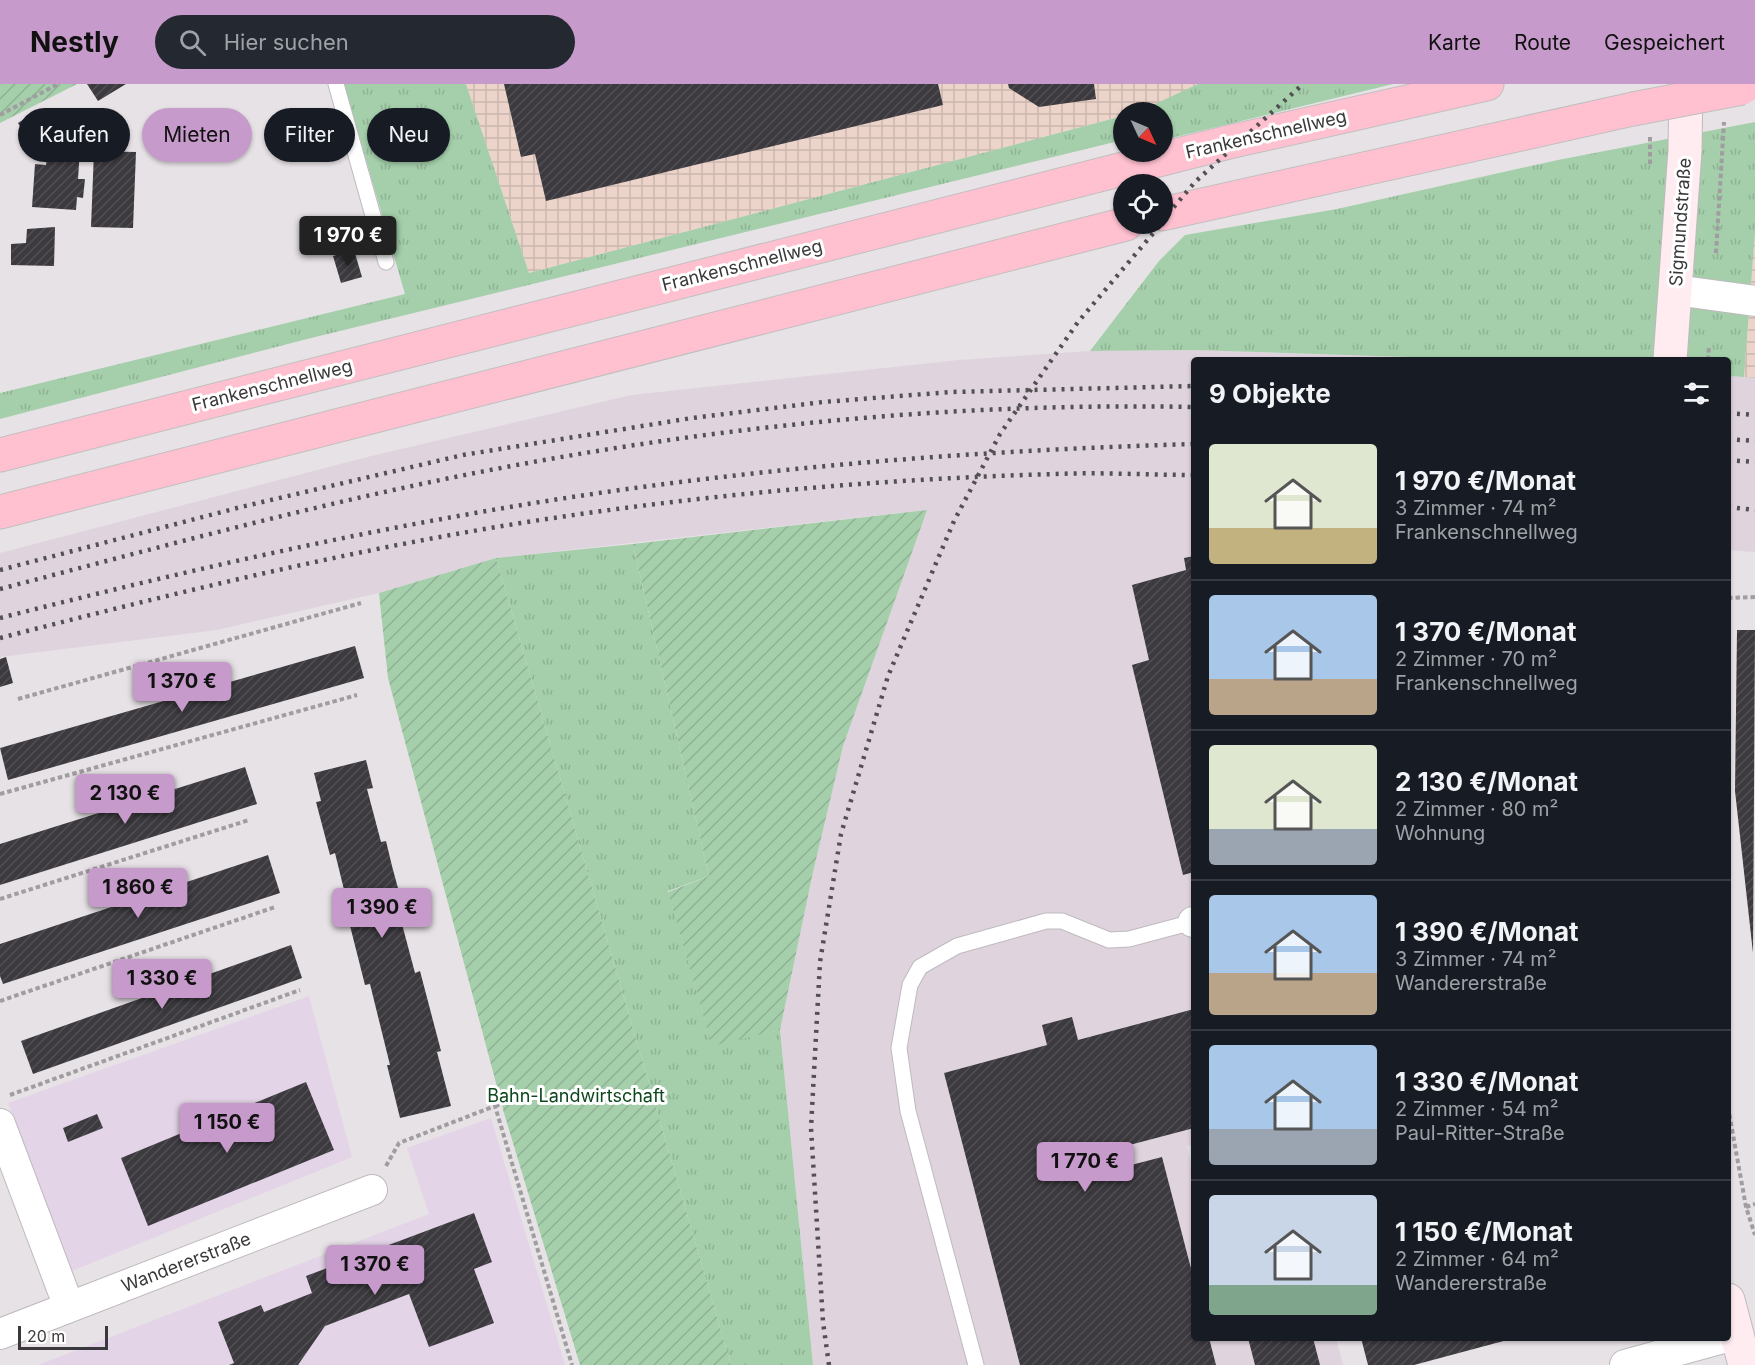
<!DOCTYPE html>
<html lang="de">
<head>
<meta charset="utf-8">
<style>
	:root { --surface:#171b24; --page:#242831; --text:#f1f3f6; --muted:#9ea1a6; --line:#363941; --accent:#c69aca }
	body { margin:0; font-family:Inter,sans-serif; background:var(--page); color:var(--text); height:100vh; display:flex; flex-direction:column; font-size:22px; white-space:nowrap }
	* { box-sizing:border-box; margin:0 }
	p { font-size:20px; color:var(--muted) }
	.icon { flex:none; width:33px; height:33px; fill:none; stroke:currentColor; stroke-width:2; stroke-linecap:round; stroke-linejoin:round }
	.map { position:relative; flex:1; overflow:hidden }
	.drawer { position:absolute; left:1191px; top:273px; width:540px; height:984px; display:flex; flex-direction:column; background:var(--surface); border-radius:6px; box-shadow:0 2px 4px #0004 }
	.drawer>* { flex:none }
	.banner { position:absolute; left:18px; top:24px; width:570px; height:54px; display:flex; gap:12px }
	.needle { width:39px; rotate:134deg }
	.fabs { position:absolute; left:1113px; top:18px; display:grid; gap:12px }
	.fabs a { display:grid; place-items:center; width:60px; height:60px; border-radius:50%; background:var(--surface); box-shadow:0 2px 4px #0004; font-size:30px }
	.scale { position:absolute; left:18px; bottom:15px; width:90px; box-sizing:border-box; padding-left:6px; border:3px solid #3a383a; border-top:0; font-size:16px; line-height:21px; white-space:nowrap; color:#3a383a; -webkit-text-stroke:4px #fff; paint-order:stroke }
	.price { position:absolute; translate:-50% -51px; padding:0 14px; border-radius:6px; background:var(--accent); color:#111; font-size:20px; line-height:39px; filter:drop-shadow(0 2px 3px #0008) }
	.price::after { content:''; position:absolute; left:50%; top:36px; width:18px; height:14px; margin-left:-9px; background:inherit; clip-path:polygon(0 0,100% 0,50% 100%) }
	.price.on { background:#222; color:#fff }
	ul { padding:0; list-style:none }
	li { display:flex; align-items:center; gap:18px; height:150px; padding:0 18px }
	li+li { border-top:2px solid var(--line) }
	li span { display:grid; place-items:center; flex:none; width:168px; height:120px; border-radius:6px; color:#555 }
	li>.icon { margin-inline-start:auto }
	span .icon { width:72px; height:72px; fill:#fffc; stroke-width:1 }
	li b { font-size:26px }
	h2 { display:flex; justify-content:space-between; align-items:center; height:72px; padding:0 18px; font-size:26px }
	.chip { padding:0 21px; border-radius:27px; background:var(--surface); box-shadow:0 2px 4px #0004; font-size:21px; line-height:54px }
	.chip.on { background:var(--accent); color:#111 }
	header { display:flex; align-items:center; gap:36px; box-sizing:border-box; height:84px; padding:0 30px; background:var(--accent); color:#111 }
	header strong { font-size:28px }
	nav { display:flex; gap:33px; margin-inline-start:auto; font-size:21px }
	.search { width:420px; height:54px; background:var(--page); display:flex; align-items:center; gap:15px; box-sizing:border-box; padding:0 21px; border-radius:33px; color:var(--muted); font-size:22px }
	.map>svg:first-child { display:block }
	.built { fill:#dfd4de }
	.industrial { fill:url(#industrial-grid) }
	.education { fill:#e3d4e7 }
	.grass { fill:url(#grass-tufts) }
	.garden { fill:url(#garden-furrows) }
	.building { fill:url(#building-hatch) }
	.lines { fill:none; stroke-linecap:round; stroke-linejoin:round }
	.lane-casing { stroke:#bebabe; stroke-width:17 }
	.street-casing { stroke:#bebabe; stroke-width:32 }
	.secondary-casing { stroke:#bebabe; stroke-width:35 }
	.highway-casing { stroke:#c0bfc0; stroke-width:35 }
	.path { stroke:#a09da0; stroke-width:4; stroke-dasharray:4.5 3; stroke-linecap:butt }
	.lane { stroke:#fff; stroke-width:15 }
	.street { stroke:#fff; stroke-width:30 }
	.secondary { stroke:#ffecf1; stroke-width:33 }
	.highway { stroke:#ffc0d0; stroke-width:33 }
	.rail { stroke:#525052; stroke-width:4.5; stroke-dasharray:3 6; stroke-linecap:butt }
	.highway-bridge-casing { stroke:#c0bfc0; stroke-width:35; stroke-linecap:butt }
	.highway-bridge { stroke:#ffc0d0; stroke-width:33 }
	.labels { text-anchor:middle; dominant-baseline:central; stroke-width:6; stroke-linejoin:round; paint-order:stroke }
	.street-label { font-size:18px; fill:#3a383a; stroke:#fff }
	.park-label { font-size:18px; fill:#0c471d; stroke:#fff }
</style>
</head>
<body>
<header>
<strong>Nestly</strong>
<div class="search"><svg class="icon" aria-label="search" viewBox="0 0 24 24"><circle cx="10" cy="10" r="6"/><path d="M15 15l6 6"/></svg>Hier suchen</div>
<nav><a>Karte</a><a>Route</a><a>Gespeichert</a></nav>
</header>
<div class="map">
<svg width="1755" height="1281" viewBox="0 0 1755 1281">
	<defs>
		<pattern id="industrial-grid" width="8" height="8" patternUnits="userSpaceOnUse" patternTransform="scale(1.5)"><rect width="8" height="8" fill="#ecd4cb"/><path d="M0 4h8M4 0v8" fill="none" stroke="#cbb7af"/></pattern>
		<pattern id="grass-tufts" width="24" height="20" patternUnits="userSpaceOnUse" patternTransform="scale(1.5)"><rect width="24" height="20" fill="#a4cfaa"/><path d="M3 7l-1-3M5 7V3M7 7l1-3M15 17l-1-3M17 17v-4M19 17l1-3" fill="none" stroke="#8eb293"/></pattern>
		<pattern id="garden-furrows" width="10" height="10" patternUnits="userSpaceOnUse" patternTransform="scale(1.5)"><rect width="10" height="10" fill="#a4cfaa"/><path d="M-1 1l2-2M0 10L10 0M9 11l2-2" fill="none" stroke="#8eb293"/></pattern>
		<pattern id="building-hatch" width="6" height="6" patternUnits="userSpaceOnUse" patternTransform="scale(1.5)"><rect width="6" height="6" fill="#3c3a3f"/><path d="M-1 1l2-2M0 6l6-6M5 7l2-2" fill="none" stroke="#504f53"/></pattern>
	</defs>
	<rect width="100%" height="100%" fill="#e7e2e6"/>
	<path class="built" d="M 1194,266 L 1501,276 L 1194,276 L 1194,1060 L 1187,1062 L 1194,1092 L 1194,1254 L 1336,1254 L 1343,1281 L 813,1281 L 780,946 L 813,788 L 843,662 L 926,426 L 496,474 L 379,509 L 217,546 L 0,573 L 0,469 L 367,373 L 631,311 L 959,276 L 1090,267 Z
		M 1728,292 L 1755,294 L 1755,468 L 1728,466 Z"/>
	<path class="industrial" d="M 466,0 L 1198,0 L 1149,26 L 1124,28 L 1123,32 L 529,189 Z
		M 1755,148 L 1755,294 L 1744,293 Z"/>
	<path class="education" d="M 309,912 L 352,1073 L 67,1189 L 8,1019 Z
		M 491,1034 L 565,1281 L 38,1281 L 429,1130 L 407,1064 Z"/>
	<path class="grass" d="M 344,0 L 466,0 L 529,189 L 1123,32 L 1123,56 L 307,255 L 0,335 L 0,309 L 405,210 Z
		M 1198,0 L 1393,0 L 1163,56 L 1162,28 L 1138,28 Z
		M 1755,38 L 1755,148 L 1744,293 L 1728,292 L 1728,276 L 1501,276 L 1194,266 L 1090,267 L 1159,177 L 1185,151 L 1337,125 L 1558,76 Z
		M 633,460 L 709,792 L 668,807 L 712,961 L 780,946 L 813,1281 L 731,1281 L 496,474 Z"/>
	<path class="garden" d="M 0,0 L 77,0 L 0,39 Z
		M 927,426 L 843,662 L 813,788 L 780,946 L 712,962 L 668,808 L 709,792 L 633,460 Z
		M 496,474 L 731,1281 L 580,1281 L 504,1029 L 388,594 L 379,509 Z"/>
	<path class="building" d="M 87,0 L 126,0 L 98,17 Z
		M 504,0 L 938,0 L 943,21 L 546,117 L 535,70 L 521,73 Z
		M 1008,0 L 1094,0 L 1096,15 L 1039,23 L 1009,4 Z
		M 32,30 L 42,46 L 28,55 L 18,39 Z
		M 50,33 L 82,36 L 78,95 L 85,95 L 83,114 L 77,113 L 76,126 L 32,123 L 35,80 L 46,81 Z
		M 94,67 L 136,68 L 133,144 L 91,143 Z
		M 55,143 L 54,182 L 11,181 L 11,160 L 26,159 L 27,145 Z
		M 354,166 L 362,193 L 341,199 L 333,172 Z
		M 1194,472 L 1194,788 L 1183,791 L 1132,581 L 1149,576 L 1132,501 L 1186,486 L 1184,474 Z
		M 1737,546 L 1755,546 L 1753,869 L 1735,707 Z
		M 355,562 L 364,594 L 8,696 L 0,664 Z
		M 6,573 L 13,599 L 0,603 L 0,575 Z
		M 366,676 L 373,704 L 367,705 L 381,758 L 386,757 L 392,782 L 399,808 L 394,810 L 415,889 L 420,887 L 441,967 L 437,968 L 451,1022 L 400,1034 L 387,981 L 390,981 L 370,900 L 365,901 L 345,822 L 348,822 L 335,769 L 330,771 L 316,718 L 321,717 L 314,689 Z
		M 245,683 L 257,720 L 0,801 L 0,760 Z
		M 268,771 L 280,809 L 3,900 L 0,892 L 0,860 Z
		M 291,861 L 302,894 L 33,990 L 21,957 Z
		M 1194,925 L 1194,1044 L 1103,1068 L 1108,1087 L 1162,1073 L 1194,1196 L 1194,1254 L 1209,1254 L 1216,1281 L 1020,1281 L 944,989 L 1047,961 L 1042,941 L 1072,933 L 1078,956 Z
		M 306,998 L 334,1066 L 148,1142 L 121,1074 Z
		M 97,1030 L 103,1044 L 68,1058 L 63,1044 Z
		M 474,1129 L 492,1178 L 474,1185 L 494,1239 L 429,1263 L 409,1210 L 325,1242 L 298,1281 L 229,1281 L 234,1279 L 218,1238 L 261,1221 L 264,1228 L 312,1209 L 306,1192 Z
		M 1248,1254 L 1313,1254 L 1320,1281 L 1255,1281 Z
		M 1361,1254 L 1510,1254 L 1511,1255 L 1414,1281 L 1368,1281 Z"/>
	<g class="lines">
		<defs>
			<path id="lane" d="M 336,0 L 386,178
				M 976,1281 L 908,1027 L 899,964 L 910,901 L 920,883 L 957,862 L 1046,837 L 1062,837 L 1109,856 L 1129,855 L 1193,838"/>
			<path id="street" d="M 1675,206 L 1755,217
				M 1193,838 L 1194,838
				M 0,1040 L 69,1223
				M 0,1250 L 372,1106
				M 1625,1281 L 1723,1254"/>
			<path id="secondary" d="M 1670,276 L 1685,66 L 1686,0
				M 1728,1216 L 1745,1281"/>
			<path id="highway" d="M 1162,130 L 1633,25
				M 0,371 L 1229,58 L 1487,0
				M 0,428 L 1126,140"/>
		</defs>
		<use href="#lane" class="lane-casing"/>
		<use href="#street" class="street-casing"/>
		<use href="#secondary" class="secondary-casing"/>
		<use href="#highway" class="highway-casing"/>
		<path class="path" d="M 0,31 L 58,0
			M 1650,80 L 1650,52
			M 1716,169 L 1724,38
			M 1708,276 L 1709,262
			M 1728,514 L 1755,513
			M 18,615 L 361,519
			M 0,710 L 357,611
			M 0,815 L 249,736
			M 0,917 L 275,823
			M 10,1011 L 300,906
			M 495,1022 L 515,1015
			M 1728,1023 L 1746,1123 L 1755,1151
			M 386,1082 L 399,1059 L 495,1022 L 572,1281
			M 1746,1123 L 1755,1120"/>
		<use href="#lane" class="lane"/>
		<use href="#street" class="street"/>
		<use href="#secondary" class="secondary"/>
		<use href="#highway" class="highway"/>
		<path class="rail" d="M 1162,137 L 1195,98 L 1303,0
			M 1728,329 L 1755,331
			M 1728,355 L 1755,357
			M 1728,376 L 1755,378
			M 1728,423 L 1755,426
			M 0,486 L 241,423 L 463,371 L 692,334 L 823,318 L 951,308 L 1194,302
			M 0,505 C 149,466 298,425 450,394 C 695,344 944,318 1194,323
			M 0,534 C 157,494 315,457 475,429 C 712,387 953,367 1194,360
			M 0,554 C 178,508 358,464 540,436 C 710,410 882,395 1054,390 C 1101,388 1148,391 1194,391
			M 829,1281 L 823,1238 L 811,1044 L 820,878 L 841,750 L 888,592 L 954,437 L 1000,350 L 1078,238 L 1161,140"/>
		<defs>
			<path id="highway-bridge" d="M 1633,25 L 1742,4"/>
		</defs>
		<use href="#highway-bridge" class="highway-bridge-casing"/>
		<use href="#highway-bridge" class="highway-bridge"/>
	</g>
	<g class="labels">
		<g class="street-label">
			<text transform="translate(1266 50) rotate(-13)">Frankenschnellweg</text>
			<text transform="translate(1680 138) rotate(-86)">Sigmundstraße</text>
			<text transform="translate(742 181) rotate(-14)">Frankenschnellweg</text>
			<text transform="translate(272 301) rotate(-14)">Frankenschnellweg</text>
			<text transform="translate(186 1178) rotate(-21)">Wandererstraße</text>
		</g>
		<g class="park-label">
			<text x="576" y="1011">Bahn-Landwirtschaft</text>
		</g>
	</g>
</svg>
<div class="fabs">
<a><svg class="needle" viewBox="-14 -14 28 28"><path d="M0-13l5 13h-10z" fill="#e53935"/><path d="M0 13l5-13h-10z" fill="#9ea1a6"/></svg></a>
<a><svg class="icon" aria-label="locate" viewBox="0 0 24 24"><circle cx="12" cy="12" r="6"/><path d="M12 2v4M12 18v4M2 12h4M18 12h4"/></svg></a>
</div>
<div class="scale">20 m</div>
<b class="price on" style="left:348px;top:183px">1 970 €</b>
<b class="price" style="left:182px;top:629px">1 370 €</b>
<b class="price" style="left:125px;top:741px">2 130 €</b>
<b class="price" style="left:138px;top:835px">1 860 €</b>
<b class="price" style="left:382px;top:855px">1 390 €</b>
<b class="price" style="left:162px;top:926px">1 330 €</b>
<b class="price" style="left:227px;top:1070px">1 150 €</b>
<b class="price" style="left:1085px;top:1109px">1 770 €</b>
<b class="price" style="left:375px;top:1212px">1 370 €</b>
<div class="banner">
<a class="chip">Kaufen</a>
<a class="chip on">Mieten</a>
<a class="chip">Filter</a>
<a class="chip">Neu</a>
</div>
<section class="drawer">
<h2>9 Objekte<svg class="icon" aria-label="filters" viewBox="0 0 24 24"><path d="M4 7h16M4 17h16"/><circle cx="9" cy="7" r="2"/><circle cx="15" cy="17" r="2"/></svg></h2>
<ul>
<li><span style="background:linear-gradient(#dfe7d0 70%,#c2b280 0)"><svg class="icon" aria-label="home" viewBox="0 0 24 24"><path d="M3 11l9-7 9 7M6 9v11h12V9"/></svg></span><div><b>1 970 €/Monat</b><p>3 Zimmer · 74 m²</p><p>Frankenschnellweg</p></div></li>
<li><span style="background:linear-gradient(#a9c7e8 70%,#b9a48a 0)"><svg class="icon" aria-label="home" viewBox="0 0 24 24"><path d="M3 11l9-7 9 7M6 9v11h12V9"/></svg></span><div><b>1 370 €/Monat</b><p>2 Zimmer · 70 m²</p><p>Frankenschnellweg</p></div></li>
<li><span style="background:linear-gradient(#dfe7d0 70%,#9aa5b1 0)"><svg class="icon" aria-label="home" viewBox="0 0 24 24"><path d="M3 11l9-7 9 7M6 9v11h12V9"/></svg></span><div><b>2 130 €/Monat</b><p>2 Zimmer · 80 m²</p><p>Wohnung</p></div></li>
<li><span style="background:linear-gradient(#a9c7e8 65%,#b9a48a 0)"><svg class="icon" aria-label="home" viewBox="0 0 24 24"><path d="M3 11l9-7 9 7M6 9v11h12V9"/></svg></span><div><b>1 390 €/Monat</b><p>3 Zimmer · 74 m²</p><p>Wandererstraße</p></div></li>
<li><span style="background:linear-gradient(#a9c7e8 70%,#9aa5b1 0)"><svg class="icon" aria-label="home" viewBox="0 0 24 24"><path d="M3 11l9-7 9 7M6 9v11h12V9"/></svg></span><div><b>1 330 €/Monat</b><p>2 Zimmer · 54 m²</p><p>Paul-Ritter-Straße</p></div></li>
<li><span style="background:linear-gradient(#c9d6e8 75%,#7fa58c 0)"><svg class="icon" aria-label="home" viewBox="0 0 24 24"><path d="M3 11l9-7 9 7M6 9v11h12V9"/></svg></span><div><b>1 150 €/Monat</b><p>2 Zimmer · 64 m²</p><p>Wandererstraße</p></div></li>
</ul>
</section>
</div>
</body>
</html>
